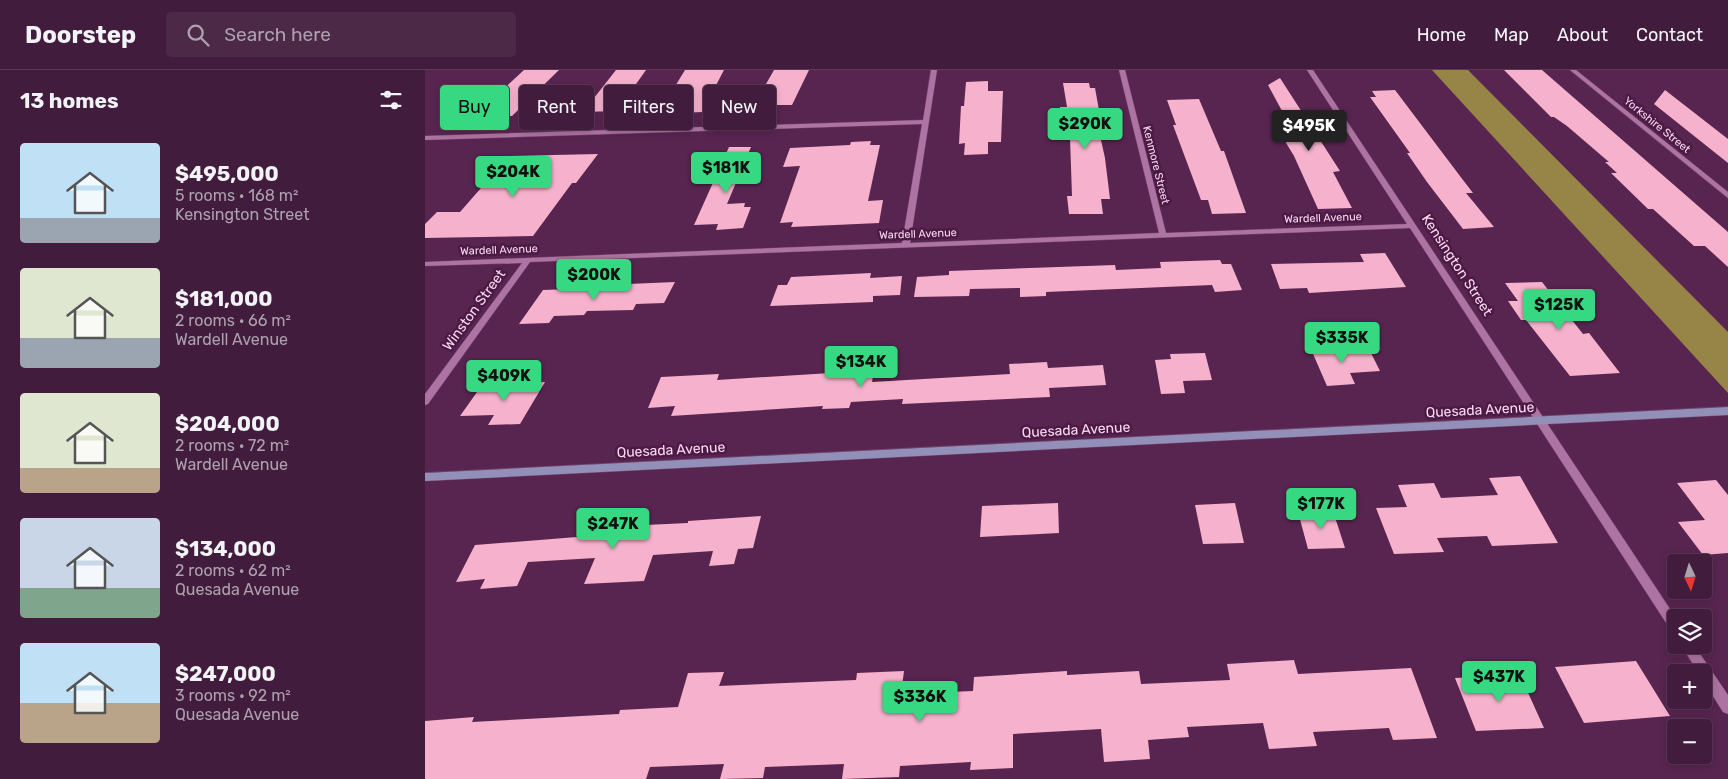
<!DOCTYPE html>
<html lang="en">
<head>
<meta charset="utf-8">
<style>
	:root { --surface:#421c3c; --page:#4c2947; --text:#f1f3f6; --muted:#aea1af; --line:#5a3a56; --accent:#36d881 }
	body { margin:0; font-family:Rubik,sans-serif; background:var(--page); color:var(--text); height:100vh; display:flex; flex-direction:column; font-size:19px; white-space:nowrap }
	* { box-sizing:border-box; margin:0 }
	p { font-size:16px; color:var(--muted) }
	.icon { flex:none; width:28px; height:28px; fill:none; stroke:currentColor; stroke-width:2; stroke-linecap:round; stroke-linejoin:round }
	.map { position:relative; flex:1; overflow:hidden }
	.details { display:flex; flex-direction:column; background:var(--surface); width:425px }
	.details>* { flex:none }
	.top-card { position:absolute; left:15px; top:15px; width:475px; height:45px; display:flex; gap:10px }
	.needle { width:32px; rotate:176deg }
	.controls { position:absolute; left:1242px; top:484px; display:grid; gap:10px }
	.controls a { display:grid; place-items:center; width:45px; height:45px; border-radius:5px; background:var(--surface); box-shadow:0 2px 8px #0003,0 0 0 1px var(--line); font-size:25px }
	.price { position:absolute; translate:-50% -42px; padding:0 11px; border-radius:5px; background:var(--accent); color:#111; font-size:16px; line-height:32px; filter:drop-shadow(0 1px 2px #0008) }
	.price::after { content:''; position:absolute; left:50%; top:30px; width:15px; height:11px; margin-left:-8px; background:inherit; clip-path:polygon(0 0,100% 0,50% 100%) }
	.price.current { background:#222; color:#fff }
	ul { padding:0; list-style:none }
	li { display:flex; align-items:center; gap:15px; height:125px; padding:0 20px }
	li span { display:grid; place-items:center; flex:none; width:140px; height:100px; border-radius:5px; color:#555 }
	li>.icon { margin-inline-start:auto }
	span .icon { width:60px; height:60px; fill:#fffc; stroke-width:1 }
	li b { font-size:21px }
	h2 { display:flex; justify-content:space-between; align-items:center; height:60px; padding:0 20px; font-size:21px }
	.tag { padding:0 18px; border-radius:5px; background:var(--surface); box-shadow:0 2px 8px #0003,0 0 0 1px var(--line); font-size:18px; line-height:45px }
	.tag.current { background:var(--accent); color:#111 }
	header { display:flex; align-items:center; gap:30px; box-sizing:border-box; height:70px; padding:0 25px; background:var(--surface); border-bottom:1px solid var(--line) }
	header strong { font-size:24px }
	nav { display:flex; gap:28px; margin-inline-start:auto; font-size:18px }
	.search { width:350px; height:45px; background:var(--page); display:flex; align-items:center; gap:12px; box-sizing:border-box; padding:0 18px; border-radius:5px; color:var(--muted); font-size:19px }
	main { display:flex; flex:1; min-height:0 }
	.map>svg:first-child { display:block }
	.water { fill:#968547 }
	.building { fill:#f6b2cc }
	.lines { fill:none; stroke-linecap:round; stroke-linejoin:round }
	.street-casing { stroke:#71436a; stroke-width:1 }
	.secondary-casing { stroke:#71436a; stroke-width:1 }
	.street { fill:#ad73a2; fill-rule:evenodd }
	.secondary { fill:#928fb8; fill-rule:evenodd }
	.labels { text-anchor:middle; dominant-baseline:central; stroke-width:5; stroke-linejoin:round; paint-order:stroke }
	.far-street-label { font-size:11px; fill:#f9d9f2; stroke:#4c1a45 }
	.street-label { font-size:14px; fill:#f9d9f2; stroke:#4c1a45 }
</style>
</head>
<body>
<header>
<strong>Doorstep</strong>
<div class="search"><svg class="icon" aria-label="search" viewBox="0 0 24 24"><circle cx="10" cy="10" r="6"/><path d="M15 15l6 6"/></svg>Search here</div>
<nav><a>Home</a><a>Map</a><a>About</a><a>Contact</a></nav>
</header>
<main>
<section class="details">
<h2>13 homes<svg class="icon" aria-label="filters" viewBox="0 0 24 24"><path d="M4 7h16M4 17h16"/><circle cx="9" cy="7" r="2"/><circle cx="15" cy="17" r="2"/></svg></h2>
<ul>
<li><span style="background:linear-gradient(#bfe0f5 75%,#9aa5b1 0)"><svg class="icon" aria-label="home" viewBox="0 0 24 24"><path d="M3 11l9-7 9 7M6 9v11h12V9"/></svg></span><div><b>$495,000</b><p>5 rooms · 168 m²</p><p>Kensington Street</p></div></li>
<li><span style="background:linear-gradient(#dfe7d0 70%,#9aa5b1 0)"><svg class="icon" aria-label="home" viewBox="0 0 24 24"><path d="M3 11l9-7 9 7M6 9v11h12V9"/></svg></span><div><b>$181,000</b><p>2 rooms · 66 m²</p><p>Wardell Avenue</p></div></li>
<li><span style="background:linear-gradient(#dfe7d0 75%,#b9a48a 0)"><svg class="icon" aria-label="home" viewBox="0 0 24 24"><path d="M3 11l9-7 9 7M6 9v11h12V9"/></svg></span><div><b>$204,000</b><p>2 rooms · 72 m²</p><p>Wardell Avenue</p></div></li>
<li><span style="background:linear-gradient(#c9d6e8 70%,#7fa58c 0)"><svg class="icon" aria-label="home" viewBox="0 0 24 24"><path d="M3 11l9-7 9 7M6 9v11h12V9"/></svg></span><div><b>$134,000</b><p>2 rooms · 62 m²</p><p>Quesada Avenue</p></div></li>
<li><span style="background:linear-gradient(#bfe0f5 60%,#b9a48a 0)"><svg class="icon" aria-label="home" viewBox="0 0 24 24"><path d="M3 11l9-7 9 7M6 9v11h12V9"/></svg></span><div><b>$247,000</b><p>3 rooms · 92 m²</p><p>Quesada Avenue</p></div></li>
</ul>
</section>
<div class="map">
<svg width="1303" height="709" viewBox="0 0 1303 709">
	<rect width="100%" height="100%" fill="#582550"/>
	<path class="water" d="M 1007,0 L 1043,0 L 1303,262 L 1303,323 Z"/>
	<path class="building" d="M 99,0 L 134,0 L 87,46 L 48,47 Z
		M 191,0 L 221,0 L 192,41 L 158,42 Z
		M 260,0 L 299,0 L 277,42 L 233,44 Z
		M 349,0 L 384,0 L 367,35 L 329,35 Z
		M 1079,0 L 1117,0 L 1303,162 L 1303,197 L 1280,176 L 1269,176 L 1228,139 L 1223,139 L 1186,103 L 1192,103 L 1180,92 L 1184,92 L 1142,56 L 1129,47 L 1126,47 Z
		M 855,8 L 915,101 L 908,102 L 927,138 L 893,139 L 869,86 L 849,53 L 863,52 L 843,15 Z
		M 563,11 L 563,21 L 578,21 L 576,72 L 563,72 L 563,84 L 539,85 L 540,73 L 534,74 L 536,36 L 539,36 L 541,12 Z
		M 638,13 L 664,13 L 665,18 L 670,18 L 676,51 L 672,52 L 680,88 L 685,129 L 676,129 L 678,144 L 644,144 L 642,126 L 647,126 L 645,68 L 640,68 L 635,37 L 642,37 Z
		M 970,20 L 1038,110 L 1048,123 L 1041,123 L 1069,157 L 1038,159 L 1002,112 L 982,83 L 985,83 L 945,27 L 951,27 L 947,21 Z
		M 1240,20 L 1303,69 L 1303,93 L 1229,34 Z
		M 774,29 L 796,81 L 799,81 L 821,143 L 787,144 L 783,130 L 776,130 L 748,55 L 751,55 L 742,30 Z
		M 446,71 L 445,75 L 455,75 L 443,131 L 458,130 L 454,153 L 366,157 L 368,152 L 355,153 L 375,96 L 358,97 L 365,78 L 425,75 L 426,72 Z
		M 304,77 L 326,77 L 302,134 L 320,133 L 319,137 L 326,137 L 318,158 L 291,160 L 293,154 L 269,155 Z
		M 173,84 L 151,113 L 147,113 L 108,166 L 0,168 L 0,154 L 12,142 L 35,142 L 84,86 Z
		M 960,183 L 981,217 L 884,223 L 882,218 L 855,219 L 846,194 L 939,192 L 935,184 Z
		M 795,190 L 797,194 L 806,194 L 817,220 L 790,222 L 787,215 L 621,222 L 621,226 L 595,227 L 595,218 L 545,219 L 544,226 L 489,227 L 492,207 L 524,205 L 524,201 L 690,195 L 691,200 L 736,198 L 735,192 Z
		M 446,203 L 445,208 L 477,206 L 475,225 L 448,226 L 448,232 L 345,236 L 353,215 L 362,215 L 366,207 Z
		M 250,212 L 239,233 L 211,234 L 208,240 L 162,241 L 159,245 L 129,246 L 124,253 L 94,254 L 118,220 L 201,217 L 203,214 Z
		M 1117,212 L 1158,264 L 1164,263 L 1195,303 L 1145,306 L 1101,250 L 1096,250 L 1083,231 L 1093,231 L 1080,213 Z
		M 924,275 L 928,282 L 945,281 L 955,301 L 925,303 L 930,314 L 902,316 L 885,277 Z
		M 780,283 L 787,310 L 758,311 L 760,323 L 736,324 L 730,290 L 746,289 L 745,284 Z
		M 451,288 L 447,312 L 585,304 L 584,294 L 622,292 L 623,298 L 678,295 L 681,315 L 624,318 L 625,327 L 477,334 L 478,329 L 426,332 L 424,338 L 397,339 L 398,336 L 246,346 L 250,336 L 223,338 L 236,307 L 294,304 L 292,310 L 406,303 L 409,290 Z
		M 120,312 L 95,354 L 63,355 L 69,345 L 35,346 L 57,315 Z
		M 1095,406 L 1133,473 L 1067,476 L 1062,466 L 1012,468 L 1019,482 L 969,484 L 951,438 L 982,437 L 973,415 L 1009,413 L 1016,428 L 1073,425 L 1064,408 Z
		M 1291,410 L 1303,425 L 1303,483 L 1278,485 L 1253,452 L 1280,450 L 1252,413 Z
		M 633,433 L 634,463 L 555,467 L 557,436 Z
		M 810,433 L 819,473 L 778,474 L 770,435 Z
		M 908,441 L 920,478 L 883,479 L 873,442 Z
		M 336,446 L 328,478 L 313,479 L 309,494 L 284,496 L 288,481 L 228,485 L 219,511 L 159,514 L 170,488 L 103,492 L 92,516 L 55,519 L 60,509 L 31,512 L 50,475 L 152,467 L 156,458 L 263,453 L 263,451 Z
		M 869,590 L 873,604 L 986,598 L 1012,668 L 968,670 L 964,658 L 888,662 L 892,676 L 844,679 L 838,653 L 762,657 L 764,667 L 723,670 L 725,689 L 679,692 L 676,659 L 588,664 L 588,698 L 545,700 L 546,692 L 475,696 L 474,707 L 417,709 L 419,694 L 340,697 L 338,708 L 295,709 L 299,694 L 225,697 L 221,709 L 0,709 L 0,651 L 49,647 L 47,652 L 194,644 L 195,640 L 253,637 L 263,603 L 299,602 L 294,616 L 431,610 L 432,603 L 479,601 L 476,624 L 548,621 L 549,607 L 642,601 L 642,605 L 714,601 L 716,614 L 805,610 L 802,594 Z
		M 1211,591 L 1245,646 L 1159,653 L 1130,597 Z
		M 1095,605 L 1119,658 L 1051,661 L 1030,608 Z"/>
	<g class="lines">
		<defs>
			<path id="street" d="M 506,0 L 512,0 L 485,173 L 734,163 L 694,0 L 700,0 L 741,163 L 982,154 L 882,0 L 888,0 L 1251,548 L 1251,564 L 1247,562 L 985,158 L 105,192 L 3,334 L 0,335 L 0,324 L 97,193 L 0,196 L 0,192 L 477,173 L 497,54 L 0,70 L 0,66 L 498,50 Z
				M 1145,0 L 1151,0 L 1303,122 L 1303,128 Z
				M 1256,575 L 1269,575 L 1303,625 L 1303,644 L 1298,642 L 1279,612 L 1279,602 L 1273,602 Z"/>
			<path id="secondary" d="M 1303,337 L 1303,345 L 0,411 L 0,403 Z"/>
		</defs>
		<use href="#street" class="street-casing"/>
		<use href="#secondary" class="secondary-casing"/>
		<use href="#street" class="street"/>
		<use href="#secondary" class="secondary"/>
	</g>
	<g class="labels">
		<g class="far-street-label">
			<text transform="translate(1232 55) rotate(39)">Yorkshire Street</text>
			<text transform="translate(731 95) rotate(76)">Kenmore Street</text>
			<text transform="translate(898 148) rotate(-2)">Wardell Avenue</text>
			<text transform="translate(493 164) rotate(-2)">Wardell Avenue</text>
			<text transform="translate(74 180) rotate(-2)">Wardell Avenue</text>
		</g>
		<g class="street-label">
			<text transform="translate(1032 195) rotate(57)">Kensington Street</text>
			<text transform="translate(49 240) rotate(-54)">Winston Street</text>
			<text transform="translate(1055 340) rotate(-3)">Quesada Avenue</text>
			<text transform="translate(651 360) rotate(-3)">Quesada Avenue</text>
			<text transform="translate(246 380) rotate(-3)">Quesada Avenue</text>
		</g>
	</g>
</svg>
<div class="controls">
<a><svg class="needle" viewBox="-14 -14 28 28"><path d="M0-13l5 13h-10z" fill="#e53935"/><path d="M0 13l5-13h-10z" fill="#aea1af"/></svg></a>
<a><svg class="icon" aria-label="layers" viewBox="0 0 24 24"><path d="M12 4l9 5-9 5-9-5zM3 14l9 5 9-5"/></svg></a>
<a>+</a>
<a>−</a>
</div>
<b class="price" style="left:660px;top:80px">$290K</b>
<b class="price current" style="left:884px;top:82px">$495K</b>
<b class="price" style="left:301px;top:124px">$181K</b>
<b class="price" style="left:88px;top:128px">$204K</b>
<b class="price" style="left:169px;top:231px">$200K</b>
<b class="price" style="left:1134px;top:261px">$125K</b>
<b class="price" style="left:917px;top:294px">$335K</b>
<b class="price" style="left:436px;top:318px">$134K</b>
<b class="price" style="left:79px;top:332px">$409K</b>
<b class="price" style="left:896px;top:460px">$177K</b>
<b class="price" style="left:188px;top:480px">$247K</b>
<b class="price" style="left:1074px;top:633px">$437K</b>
<b class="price" style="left:495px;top:653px">$336K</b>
<div class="top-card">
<a class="tag current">Buy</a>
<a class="tag">Rent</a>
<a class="tag">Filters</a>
<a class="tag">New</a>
</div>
</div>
</main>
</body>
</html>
